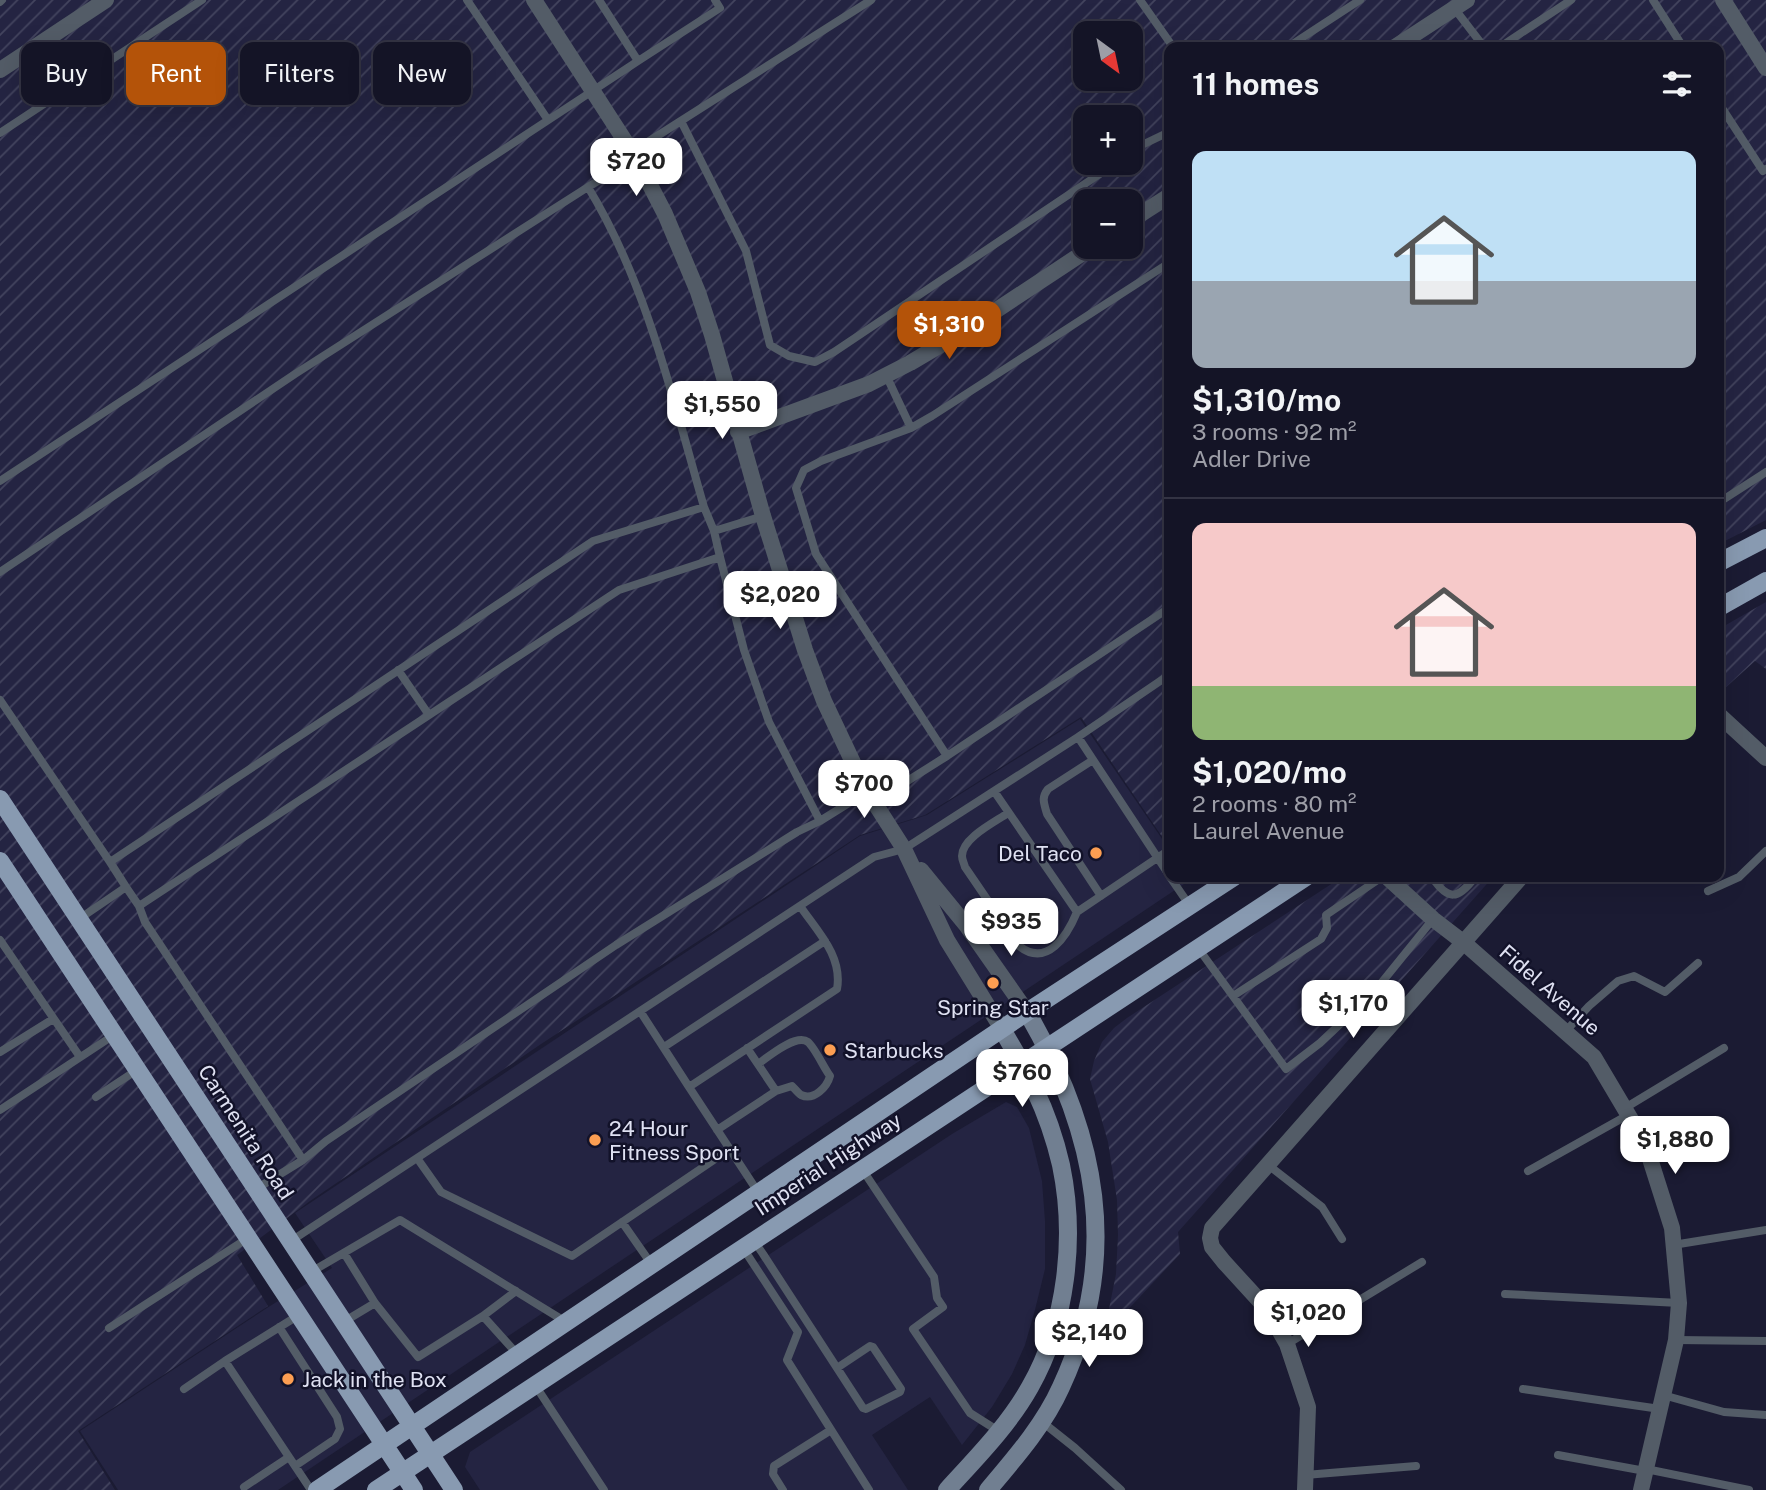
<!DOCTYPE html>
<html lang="en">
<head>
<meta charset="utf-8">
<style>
	:root { --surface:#141426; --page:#212132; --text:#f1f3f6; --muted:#9d9ea7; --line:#333343; --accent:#b45309 }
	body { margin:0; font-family:"Public Sans",sans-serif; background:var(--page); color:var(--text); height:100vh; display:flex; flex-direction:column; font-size:26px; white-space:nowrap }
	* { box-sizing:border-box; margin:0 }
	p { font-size:23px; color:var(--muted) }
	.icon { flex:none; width:38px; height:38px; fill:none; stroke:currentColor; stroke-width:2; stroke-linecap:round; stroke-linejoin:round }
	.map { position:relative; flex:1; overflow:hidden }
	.side { position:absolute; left:1164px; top:42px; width:560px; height:840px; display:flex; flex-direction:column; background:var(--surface); border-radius:14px; box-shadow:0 7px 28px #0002,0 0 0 2px var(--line) }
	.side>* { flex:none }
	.hud { position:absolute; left:21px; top:42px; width:665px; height:63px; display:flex; gap:14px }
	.needle { width:46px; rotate:147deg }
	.controls { position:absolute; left:1073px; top:21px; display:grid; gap:14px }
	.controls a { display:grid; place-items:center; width:70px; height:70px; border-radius:14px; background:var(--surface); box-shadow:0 7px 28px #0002,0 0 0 2px var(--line); font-size:35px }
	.price { position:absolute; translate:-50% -60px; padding:0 16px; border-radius:14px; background:#fff; color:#222; font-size:23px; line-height:46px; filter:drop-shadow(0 2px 4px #0008) }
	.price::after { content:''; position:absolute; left:50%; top:42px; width:21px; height:16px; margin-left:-10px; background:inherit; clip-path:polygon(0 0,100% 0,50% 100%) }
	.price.selected { background:var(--accent); color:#fff }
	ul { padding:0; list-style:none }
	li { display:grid; align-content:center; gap:14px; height:371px; padding:0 28px }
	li+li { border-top:2px solid var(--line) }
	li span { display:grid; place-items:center; height:217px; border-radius:14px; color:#555 }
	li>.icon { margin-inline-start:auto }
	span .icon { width:126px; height:126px; fill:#fffc; stroke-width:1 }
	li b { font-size:30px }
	h2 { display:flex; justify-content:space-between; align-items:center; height:84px; padding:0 28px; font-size:30px }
	.tag { padding:0 24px; border-radius:14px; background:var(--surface); box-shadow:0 7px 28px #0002,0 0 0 2px var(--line); font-size:24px; line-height:63px }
	.tag.selected { background:var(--accent); color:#fff }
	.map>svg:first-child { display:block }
	.built { fill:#242442 }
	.industrial { fill:url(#industrial-furrows); fill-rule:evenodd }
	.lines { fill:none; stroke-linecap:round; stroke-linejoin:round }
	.service { stroke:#535c67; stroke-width:8 }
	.minor { stroke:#535c67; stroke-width:16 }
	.secondary { stroke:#717f91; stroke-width:18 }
	.primary { stroke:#889ab1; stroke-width:18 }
	.poi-dot { fill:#fc9e52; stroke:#121229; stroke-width:2.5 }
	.labels { text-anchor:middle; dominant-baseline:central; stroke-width:5; stroke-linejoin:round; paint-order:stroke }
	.poi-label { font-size:21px; fill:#dfe1f2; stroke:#121229; text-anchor:start }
	.street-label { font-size:21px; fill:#dfe1f2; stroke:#121229 }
</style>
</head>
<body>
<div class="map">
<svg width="1766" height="1490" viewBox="0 0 1766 1490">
	<defs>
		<pattern id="industrial-furrows" width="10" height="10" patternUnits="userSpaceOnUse" patternTransform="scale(1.75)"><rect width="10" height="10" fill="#242442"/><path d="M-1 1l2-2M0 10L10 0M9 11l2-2" fill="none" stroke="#43445e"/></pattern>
	</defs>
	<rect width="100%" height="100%" fill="#1b1b33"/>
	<path class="built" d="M 1080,719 L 1169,849 L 1169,877 L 1187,877 L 1190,880 L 278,1490 L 118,1490 L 80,1431 L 270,1306 L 332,1268 L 295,1213 L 860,836 L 927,815 Z
		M 1006,1102 L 1017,1107 L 1029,1128 L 1042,1181 L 1045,1221 L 1045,1269 L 1035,1310 L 1025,1345 L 1012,1374 L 992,1407 L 962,1445 L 930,1397 L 872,1435 L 908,1490 L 480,1490 L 465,1467 L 470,1452 L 952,1134 Z"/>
	<path class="industrial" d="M 0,0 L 1766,0 L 1766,520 L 1719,544 L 1718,47 L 1169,47 L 1169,847 L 1081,717 L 925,815 L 860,835 L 541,1044 L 310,1201 L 237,1255 L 268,1306 L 78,1431 L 115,1490 L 0,1490 ZM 1085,33 L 1130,33 L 1130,79 L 1085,79 ZM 1085,117 L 1130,117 L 1130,163 L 1085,163 ZM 1085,201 L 1130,201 L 1130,247 L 1085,247 Z
		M 1766,602 L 1766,669 L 1755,661 L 1724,689 L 1719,685 L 1719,629 Z
		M 1342,877 L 1493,877 L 1178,1232 L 1180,1254 L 1119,1319 L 1109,1309 L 1116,1274 L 1118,1235 L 1117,1200 L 1108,1142 L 1090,1079 L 1094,1061 L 1102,1042 L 1114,1028 L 1127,1018 Z"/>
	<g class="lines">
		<path class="service" d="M 467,0 L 548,120
			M 1140,0 L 1173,47
			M 1653,0 L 1683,47
			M 0,2 L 2,0
			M 1454,8 L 1484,47
			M 1288,47 L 1360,0
			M 1500,47 L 1571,0
			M 638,61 L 720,8 L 715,0
			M 1718,102 L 1763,171 L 1766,169
			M 681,121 L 746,251 L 770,345 L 789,356 L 815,362 L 834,352 L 1116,163
			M 0,133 L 202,0
			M 632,152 L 871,0
			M 1130,153 L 1144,144 L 1169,132
			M 636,158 L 588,187 C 647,284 673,400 704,507
			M 911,428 L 932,416 L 1169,263
			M 0,481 L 638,61 L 599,0
			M 1718,503 L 1766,472
			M 720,557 L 744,650 L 769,722 L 820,821 L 868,791
			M 0,572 L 295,374 L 588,187
			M 398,670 L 429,715
			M 0,700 L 110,862
			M 1078,737 L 1169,675
			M 947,756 L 1169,608
			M 1093,760 L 1048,789 C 1041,798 1044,803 1047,814 L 1101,896
			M 994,791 L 1077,912 L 1169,850
			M 874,802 L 947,756 L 816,554 L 796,488 L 804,470 L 821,461 L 911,428 L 886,375
			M 1008,813 C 995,822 962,838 962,856 C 962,860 964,863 965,867 L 1019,946 C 1047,968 1067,936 1077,912
			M 1170,877 L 1190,906
			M 1432,877 C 1448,901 1458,900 1475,877
			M 126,887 L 139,906 L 619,590 L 720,557 L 714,531
			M 1708,891 L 1739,877 L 1766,851
			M 139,906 L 145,922 L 303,1160 L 256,1189
			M 79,919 L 126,887 L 110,862 L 593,541 L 704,507 L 714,531 L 763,516
			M 0,940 L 80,1057
			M 1198,948 L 1286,1069 L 1320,1043 L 1374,992 L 1433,919
			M 1233,996 L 1321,939 L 1327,928 L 1326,915 L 1382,877
			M 640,1011 L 689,1087
			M 1565,1032 L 1589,1006 L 1618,981 L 1634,976 L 1665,992 L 1698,963
			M 664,1047 L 825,941
			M 0,1052 L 53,1019
			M 758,1064 C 768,1057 796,1033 808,1042 C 815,1048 824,1068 830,1076 C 827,1087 814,1101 801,1095 C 799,1094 794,1088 792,1086 L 776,1091
			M 96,1097 L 137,1070
			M 1625,1108 L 1724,1048
			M 0,1110 L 114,1035
			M 717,1130 L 776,1091 L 747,1048
			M 417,1158 L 441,1192 L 572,1256 L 730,1149
			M 303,1160 L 326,1141 L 616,945 L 797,832 L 820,821
			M 1268,1165 L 1322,1207 L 1342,1239
			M 862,1169 L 934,1277 L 937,1298 L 943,1307 L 913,1329 L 970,1413 L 1000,1432
			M 1528,1171 L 1628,1115
			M 758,1192 L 689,1087 L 837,989 C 843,956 817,931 800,906
			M 622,1222 L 652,1265
			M 291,1241 L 874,857 L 904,849 L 1078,737 L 1169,875
			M 754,1241 L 763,1254 L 863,1408 L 866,1409 L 900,1392 L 901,1389 L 873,1347 L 870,1346 L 837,1368
			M 1673,1245 L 1766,1230
			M 743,1248 L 798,1332 L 787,1360 L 869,1490
			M 344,1253 L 375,1303 L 418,1357 L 483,1316 L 518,1355
			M 311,1272 L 400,1220 L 566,1322
			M 1505,1294 L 1679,1303
			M 483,1316 L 516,1291
			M 345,1321 L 375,1303
			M 279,1327 L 337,1417 L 340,1429 L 335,1439 L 295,1466
			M 109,1328 L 248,1238
			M 1676,1340 L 1766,1341
			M 1287,1344 L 1422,1262
			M 225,1361 L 299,1315
			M 535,1385 L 604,1490
			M 184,1389 L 225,1361 L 311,1490
			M 1523,1389 L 1660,1409
			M 1663,1395 L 1724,1412 L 1766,1415
			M 1041,1421 L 1075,1448 L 1121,1490
			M 1558,1455 L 1645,1471
			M 1646,1469 L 1749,1490
			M 1305,1475 L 1416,1466
			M 244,1487 L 289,1457
			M 783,1490 L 773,1474 L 774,1466 L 831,1430"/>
		<path class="minor" d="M 534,0 L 636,158 L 665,214 L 698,292 L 712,335 L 763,516 L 805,650 L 824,701 L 857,771 L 874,802 L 904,849 L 947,940 L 1002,1029
			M 1723,0 L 1766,68
			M 1395,47 L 1467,0
			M 0,70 L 106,0
			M 1130,221 L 1169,196
			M 738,432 L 869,384 L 910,363 L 971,327 L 1092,247
			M 1718,714 L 1766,758
			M 921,870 L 966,925 L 1027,1012
			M 1387,877 L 1433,919 L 1463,942 L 1594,1057 L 1645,1143 L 1672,1228 L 1679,1303 L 1676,1340 L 1641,1490
			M 1305,1490 L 1308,1407 L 1287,1344 L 1267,1309 L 1224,1262 L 1212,1247 L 1210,1238 L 1212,1228 L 1521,877"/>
		<path class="secondary" d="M 947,1490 C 977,1457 1008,1426 1030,1387 C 1067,1322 1076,1237 1061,1165 C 1055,1139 1046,1113 1035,1090 C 1026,1069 1013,1049 1002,1029
			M 988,1490 C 1015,1458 1044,1425 1061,1387 C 1122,1256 1097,1133 1027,1012"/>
		<path class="primary" d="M 1718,563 L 1766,538
			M 1718,608 L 1766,581
			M 0,799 L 454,1490
			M 0,861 L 414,1490
			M 317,1490 L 1027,1012 L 1234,877
			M 376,1490 L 1306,877"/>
	</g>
	<g class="poi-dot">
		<circle cx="1096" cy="853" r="7"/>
		<circle cx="993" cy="983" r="7"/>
		<circle cx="830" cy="1050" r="7"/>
		<circle cx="595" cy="1140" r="7"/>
		<circle cx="288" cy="1379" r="7"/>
	</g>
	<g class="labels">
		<g class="poi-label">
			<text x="1082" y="853" text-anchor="end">Del Taco</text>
			<text x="993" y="1007" text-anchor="middle">Spring Star</text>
			<text x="844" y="1050">Starbucks</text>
			<text x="609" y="1128">24 Hour<tspan x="609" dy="24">Fitness Sport</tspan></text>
			<text x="302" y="1379">Jack in the Box</text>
		</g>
		<g class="street-label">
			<text transform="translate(1550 990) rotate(41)">Fidel Avenue</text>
			<text transform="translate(246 1132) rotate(57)">Carmenita Road</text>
			<text transform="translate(828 1164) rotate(-33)">Imperial Highway</text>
		</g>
	</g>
</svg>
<div class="controls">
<a><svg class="needle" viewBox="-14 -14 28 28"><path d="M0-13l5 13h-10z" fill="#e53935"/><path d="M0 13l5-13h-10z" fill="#9d9ea7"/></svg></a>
<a>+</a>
<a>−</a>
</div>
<b class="price" style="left:636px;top:198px">$720</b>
<b class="price selected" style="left:949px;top:361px">$1,310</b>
<b class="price" style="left:722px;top:441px">$1,550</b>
<b class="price" style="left:780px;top:631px">$2,020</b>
<b class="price" style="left:864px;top:820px">$700</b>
<b class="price" style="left:1011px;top:958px">$935</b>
<b class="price" style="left:1353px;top:1040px">$1,170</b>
<b class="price" style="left:1022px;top:1109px">$760</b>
<b class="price" style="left:1675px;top:1176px">$1,880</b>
<b class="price" style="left:1308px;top:1349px">$1,020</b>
<b class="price" style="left:1089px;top:1369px">$2,140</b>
<div class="hud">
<a class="tag">Buy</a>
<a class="tag selected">Rent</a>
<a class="tag">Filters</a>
<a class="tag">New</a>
</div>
<section class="side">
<h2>11 homes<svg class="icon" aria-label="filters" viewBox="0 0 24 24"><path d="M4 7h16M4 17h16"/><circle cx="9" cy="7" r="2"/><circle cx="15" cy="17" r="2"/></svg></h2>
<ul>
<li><span style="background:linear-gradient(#bfe0f5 60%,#9aa5b1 0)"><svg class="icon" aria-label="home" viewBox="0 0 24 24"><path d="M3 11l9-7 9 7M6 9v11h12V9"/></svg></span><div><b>$1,310/mo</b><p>3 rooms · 92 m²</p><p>Adler Drive</p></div></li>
<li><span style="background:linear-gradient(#f6c9c9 75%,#8fb573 0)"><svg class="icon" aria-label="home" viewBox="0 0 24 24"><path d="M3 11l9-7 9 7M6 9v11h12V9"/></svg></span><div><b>$1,020/mo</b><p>2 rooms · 80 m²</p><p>Laurel Avenue</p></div></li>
</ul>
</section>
</div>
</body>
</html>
